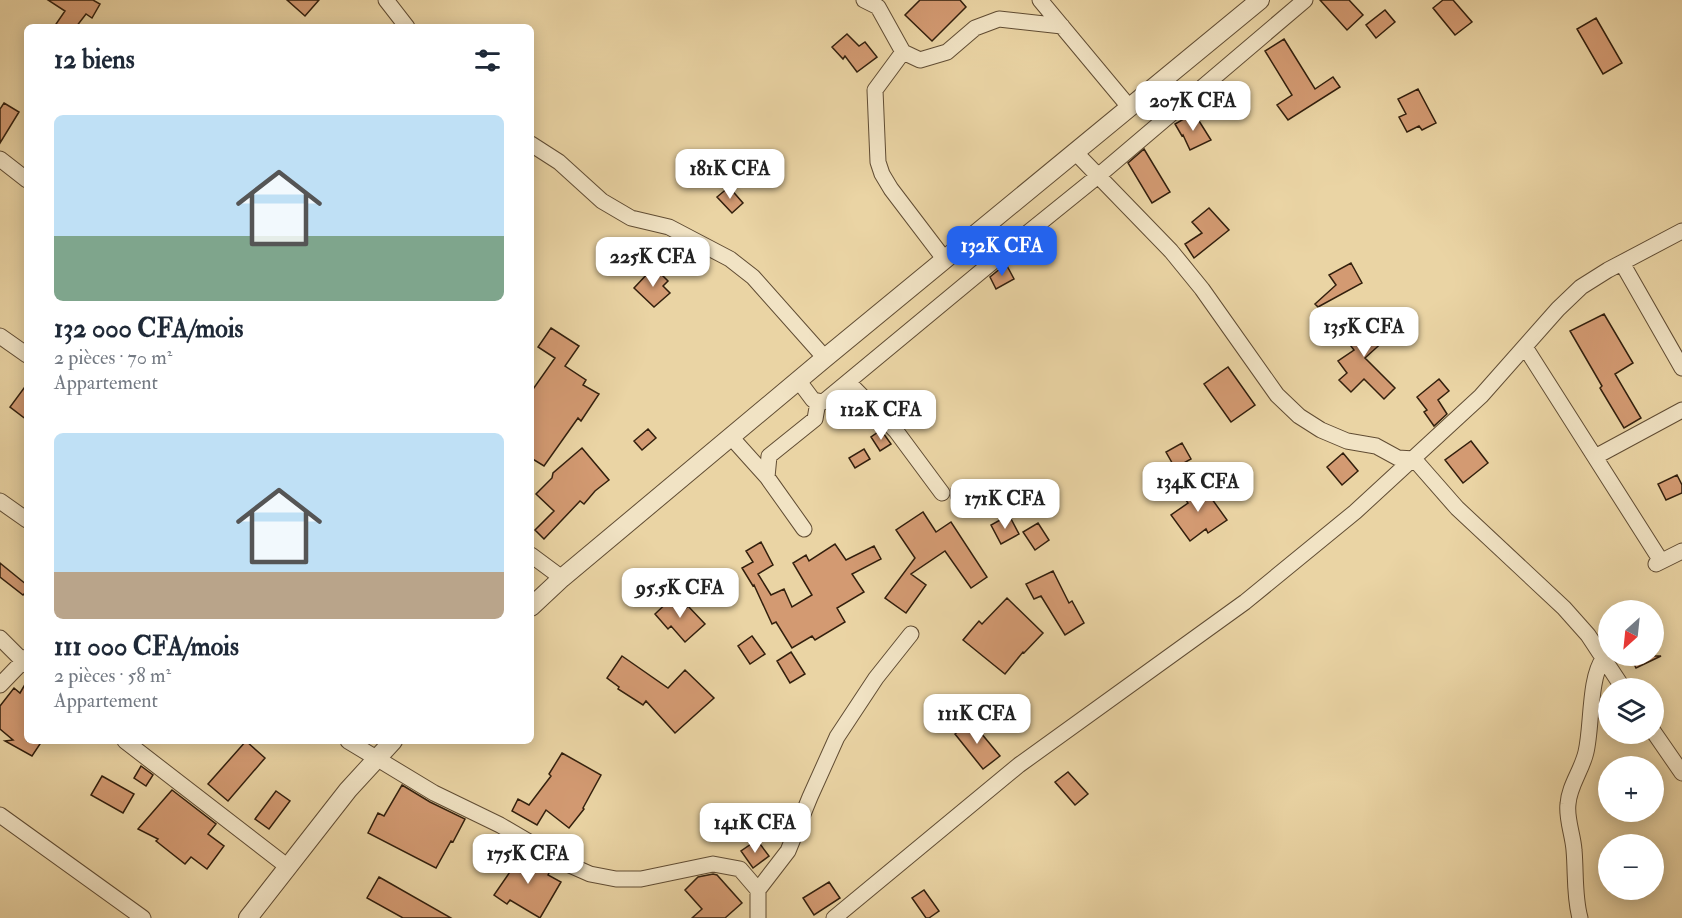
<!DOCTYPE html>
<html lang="fr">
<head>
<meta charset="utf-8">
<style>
	:root { --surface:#fff; --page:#f6f6f7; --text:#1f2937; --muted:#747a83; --accent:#2563eb }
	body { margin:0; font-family:"IM FELL Double Pica",serif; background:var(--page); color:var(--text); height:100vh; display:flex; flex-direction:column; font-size:22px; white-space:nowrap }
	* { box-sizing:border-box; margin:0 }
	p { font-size:20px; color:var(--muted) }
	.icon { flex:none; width:33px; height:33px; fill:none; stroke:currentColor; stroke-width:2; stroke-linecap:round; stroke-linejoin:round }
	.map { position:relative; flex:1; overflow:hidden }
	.sheet { position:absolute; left:24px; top:24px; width:510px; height:720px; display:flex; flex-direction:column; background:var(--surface); border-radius:9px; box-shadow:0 3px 15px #0003 }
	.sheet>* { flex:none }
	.needle { width:39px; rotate:207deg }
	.fabs { position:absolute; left:1598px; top:600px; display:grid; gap:12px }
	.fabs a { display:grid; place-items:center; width:66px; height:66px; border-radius:50%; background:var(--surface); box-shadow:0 3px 15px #0003; font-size:30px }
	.price { position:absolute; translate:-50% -51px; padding:0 14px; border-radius:12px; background:#fff; color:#222; font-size:20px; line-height:39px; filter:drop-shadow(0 2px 3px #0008) }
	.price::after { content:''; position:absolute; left:50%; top:36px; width:18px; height:14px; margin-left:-9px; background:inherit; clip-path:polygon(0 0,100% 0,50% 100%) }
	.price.current { background:var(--accent); color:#fff }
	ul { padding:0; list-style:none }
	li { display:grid; align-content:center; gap:12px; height:318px; padding:0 30px }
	li span { display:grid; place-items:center; height:186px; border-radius:9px; color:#555 }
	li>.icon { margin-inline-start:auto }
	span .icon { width:108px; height:108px; fill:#fffc; stroke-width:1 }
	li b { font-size:26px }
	h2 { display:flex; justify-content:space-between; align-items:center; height:72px; padding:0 30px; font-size:26px }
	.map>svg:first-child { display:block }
	.building { fill:#d39a72; stroke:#321f0d; stroke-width:1.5 }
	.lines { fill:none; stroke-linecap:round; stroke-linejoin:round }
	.minor-casing { stroke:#604c33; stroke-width:17 }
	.tertiary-casing { stroke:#604c33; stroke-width:20 }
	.minor { stroke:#f1e3c4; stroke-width:15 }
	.tertiary { stroke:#f1e3c4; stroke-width:18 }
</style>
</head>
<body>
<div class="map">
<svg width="1682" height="918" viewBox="0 0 1682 918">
	<rect width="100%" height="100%" fill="#ead4a4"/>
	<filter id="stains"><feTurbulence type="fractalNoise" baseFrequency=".00333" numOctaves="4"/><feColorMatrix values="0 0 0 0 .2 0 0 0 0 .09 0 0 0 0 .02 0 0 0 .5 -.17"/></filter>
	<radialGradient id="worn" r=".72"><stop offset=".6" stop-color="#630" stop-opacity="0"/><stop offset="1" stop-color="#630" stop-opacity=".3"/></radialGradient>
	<path class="building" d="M 48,0 L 93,0 L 100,4 L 92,18 L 86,14 L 76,27 L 54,27 L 65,11 Z
		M 287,0 L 319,0 L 305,16 Z
		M 920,0 L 960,0 L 966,7 L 932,41 L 905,15 Z
		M 1320,0 L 1349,0 L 1363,15 L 1347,30 Z
		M 1443,0 L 1453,0 L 1472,22 L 1455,35 L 1433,8 Z
		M 1385,10 L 1395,22 L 1376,38 L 1366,25 Z
		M 1596,18 L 1622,63 L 1603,74 L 1577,29 Z
		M 847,34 L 859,46 L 865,42 L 877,57 L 857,72 L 845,56 L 843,59 L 832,47 Z
		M 1284,39 L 1315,89 L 1333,77 L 1340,87 L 1288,120 L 1277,105 L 1292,95 L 1265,51 Z
		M 1418,89 L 1436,123 L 1422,130 L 1419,126 L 1407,132 L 1399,117 L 1406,114 L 1398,99 Z
		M 4,103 L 19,112 L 0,143 L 0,109 Z
		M 1194,113 L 1211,140 L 1190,150 L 1183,135 L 1182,136 L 1175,124 Z
		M 1144,149 L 1170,192 L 1152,203 L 1128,163 Z
		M 729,187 L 743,203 L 732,213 L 717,197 Z
		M 1209,208 L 1229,230 L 1194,258 L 1185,244 L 1202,233 L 1192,222 Z
		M 1351,263 L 1362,283 L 1318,307 L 1315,304 L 1336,285 L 1329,275 Z
		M 1006,264 L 1014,279 L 996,289 L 990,277 Z
		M 658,271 L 668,281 L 663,286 L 670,293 L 654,307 L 634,288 L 649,272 L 653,275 Z
		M 1604,314 L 1633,363 L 1615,374 L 1641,418 L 1624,428 L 1600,388 L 1602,386 L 1570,331 Z
		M 1367,315 L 1386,339 L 1365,358 L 1395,388 L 1384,399 L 1364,379 L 1351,392 L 1339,380 L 1347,373 L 1338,361 L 1354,350 L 1341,333 Z
		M 551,328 L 579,346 L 565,366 L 586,380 L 583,385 L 599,394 L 581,421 L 578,418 L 544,466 L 531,458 L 531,392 L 555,358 L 538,347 Z
		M 1228,367 L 1255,405 L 1231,422 L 1204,384 Z
		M 1439,379 L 1449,391 L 1438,400 L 1447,414 L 1434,426 L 1424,412 L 1427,410 L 1417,397 Z
		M 27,384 L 27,420 L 10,407 Z
		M 648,429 L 656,438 L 642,450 L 634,441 Z
		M 881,430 L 891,444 L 880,451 L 871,437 Z
		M 1471,441 L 1488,463 L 1463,483 L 1445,460 Z
		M 1182,443 L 1191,459 L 1175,468 L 1166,452 Z
		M 582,448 L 609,480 L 595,491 L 584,504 L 580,501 L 544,539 L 535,530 L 554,511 L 536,494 L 552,478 L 553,473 Z
		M 864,449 L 870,459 L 855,468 L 849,458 Z
		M 1343,453 L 1358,471 L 1342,485 L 1327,467 Z
		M 1677,475 L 1682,485 L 1682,493 L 1666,500 L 1658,484 Z
		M 1199,481 L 1227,520 L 1208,533 L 1206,529 L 1190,541 L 1171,515 L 1188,503 L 1181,493 Z
		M 968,482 L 977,502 L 957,511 L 951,498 L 951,489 Z
		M 923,512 L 936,532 L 951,522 L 987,577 L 971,588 L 945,551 L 911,574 L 926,585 L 906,613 L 885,598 L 915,558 L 896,530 Z
		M 1009,515 L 1019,534 L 1001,544 L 991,525 Z
		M 1038,523 L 1049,540 L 1035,550 L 1023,532 Z
		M 761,542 L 773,565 L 758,574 L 771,595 L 784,589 L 792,607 L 812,595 L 793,563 L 806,555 L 809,561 L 835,544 L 846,560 L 874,546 L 881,559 L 852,574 L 864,592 L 837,608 L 845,622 L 815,640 L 812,636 L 792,648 L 776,622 L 772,624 L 754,585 L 753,586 L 742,568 L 753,562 L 746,551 Z
		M 0,563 L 27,585 L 27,591 L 23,595 L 0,577 Z
		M 1053,571 L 1069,603 L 1072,601 L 1084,623 L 1065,635 L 1041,596 L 1034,599 L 1026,584 Z
		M 674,596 L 686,608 L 688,606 L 705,624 L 685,642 L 671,626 L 668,629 L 655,614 Z
		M 1007,598 L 1043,633 L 1024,653 L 1023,652 L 1005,674 L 963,640 L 979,621 L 982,624 Z
		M 752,636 L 765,654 L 750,664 L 738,646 Z
		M 791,652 L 805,674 L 790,683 L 777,661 Z
		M 622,656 L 668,688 L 685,670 L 714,698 L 675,733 L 646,701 L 643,705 L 618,689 L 619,687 L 607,678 Z
		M 1630,656 L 1661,656 L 1636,668 Z
		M 27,681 L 27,741 L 42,741 L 32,756 L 5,741 L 13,740 L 0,729 L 0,706 L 14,688 L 20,693 Z
		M 971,721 L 1000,756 L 983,769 L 955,734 Z
		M 246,741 L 265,758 L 228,801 L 208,784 Z
		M 562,753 L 601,775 L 583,808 L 584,809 L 569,828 L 546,810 L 537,825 L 512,811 L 518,799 L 529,805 L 551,776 L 549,774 Z
		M 141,766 L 153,775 L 146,786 L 134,778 Z
		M 1068,772 L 1088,794 L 1075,805 L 1055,782 Z
		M 102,776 L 134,794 L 123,813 L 91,795 Z
		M 402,785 L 430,802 L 465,819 L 453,842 L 451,841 L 436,868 L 368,833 L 378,813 L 384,816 Z
		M 172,790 L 216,824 L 208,834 L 224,846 L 207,869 L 191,857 L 185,864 L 156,841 L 158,839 L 138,829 Z
		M 276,791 L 290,801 L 269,829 L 255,819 Z
		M 757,840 L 769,856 L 753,868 L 741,851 Z
		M 516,849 L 535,860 L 534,863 L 550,871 L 548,875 L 561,882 L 540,918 L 510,900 L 507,904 L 494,895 L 512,869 L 506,865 Z
		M 713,874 L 717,875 L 742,903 L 725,918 L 692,918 L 702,909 L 685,890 L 698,877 Z
		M 379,877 L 451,918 L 403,918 L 367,898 Z
		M 829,882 L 840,898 L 814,915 L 803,898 Z
		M 924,890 L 939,911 L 929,918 L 926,918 L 912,898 Z"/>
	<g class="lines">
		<defs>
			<path id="minor" d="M 386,0 L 407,27
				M 864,0 L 878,7 L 903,52 L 875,90 L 878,162 L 882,174 L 891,189 L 945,260
				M 1040,0 L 1130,108
				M 903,52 L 920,60 L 947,52 L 975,28 L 999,19 L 1062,26
				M 531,144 L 559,162 L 602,201 L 631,218 L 669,227 L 730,259 L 753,277 L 825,358
				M 1075,152 L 1171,251 L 1202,289 L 1277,395 L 1299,416 L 1321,430 L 1347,441 L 1376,446 L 1398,458 L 1414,459 L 1457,508 L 1564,608 L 1588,635 L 1623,688
				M 0,159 L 27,180
				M 1622,263 L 1682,368
				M 0,336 L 27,355
				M 1525,347 L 1661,561
				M 798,380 L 813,400 L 823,402 L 827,399 L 1025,235 L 1098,176 L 1305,0
				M 848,382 L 896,431 L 942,493
				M 731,437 L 767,477
				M 1595,457 L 1682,410
				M 0,501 L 27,520
				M 804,529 L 767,477 L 769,456 L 815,419 L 818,402
				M 531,555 L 562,578
				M 1656,564 L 1682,551
				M 0,638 L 27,665
				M 0,685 L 27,657
				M 1653,731 L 1682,773
				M 125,741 L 288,867
				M 348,741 L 434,793 L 500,825 L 565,863 L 590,874 L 616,879 L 641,879 L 713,864 L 740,869 L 758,890
				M 0,815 L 143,918
				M 758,918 L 758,890 L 788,851 L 810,797 L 837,737 L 876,678 L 911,634
				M 834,918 L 1019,765 L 1245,602 L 1355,512 L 1481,396 L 1558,309 L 1581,287 L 1608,270 L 1682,231
				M 1580,918 C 1574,896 1576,872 1574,850 C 1573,835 1566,818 1568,804 C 1569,786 1582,770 1586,752 C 1592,727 1589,678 1603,659"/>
			<path id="tertiary" d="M 531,607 L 562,578 L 825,358 L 1260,0
				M 248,918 L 348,790 L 393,741"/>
		</defs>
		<use href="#minor" class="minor-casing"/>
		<use href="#tertiary" class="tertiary-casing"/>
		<use href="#minor" class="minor"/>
		<use href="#tertiary" class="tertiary"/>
	</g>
	<rect width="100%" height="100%" filter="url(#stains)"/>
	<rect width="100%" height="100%" fill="url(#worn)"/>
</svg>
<div class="fabs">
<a><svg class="needle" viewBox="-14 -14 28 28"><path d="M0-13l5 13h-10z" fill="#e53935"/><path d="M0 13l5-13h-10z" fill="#747a83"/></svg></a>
<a><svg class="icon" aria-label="layers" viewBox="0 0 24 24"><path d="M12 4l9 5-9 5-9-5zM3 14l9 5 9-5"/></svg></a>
<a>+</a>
<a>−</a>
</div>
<b class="price" style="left:1193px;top:132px">207K CFA</b>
<b class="price" style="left:730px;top:200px">181K CFA</b>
<b class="price current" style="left:1002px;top:277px">132K CFA</b>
<b class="price" style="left:653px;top:288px">225K CFA</b>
<b class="price" style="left:1364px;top:358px">135K CFA</b>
<b class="price" style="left:881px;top:441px">112K CFA</b>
<b class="price" style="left:1198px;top:513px">134K CFA</b>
<b class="price" style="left:1005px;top:530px">171K CFA</b>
<b class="price" style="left:680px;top:619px">95.5K CFA</b>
<b class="price" style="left:977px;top:745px">111K CFA</b>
<b class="price" style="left:755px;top:854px">141K CFA</b>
<b class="price" style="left:528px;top:885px">175K CFA</b>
<section class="sheet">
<h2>12 biens<svg class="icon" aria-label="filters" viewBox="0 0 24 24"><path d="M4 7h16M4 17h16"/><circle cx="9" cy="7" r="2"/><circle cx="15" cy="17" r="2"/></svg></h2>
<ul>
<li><span style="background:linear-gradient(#bfe0f5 65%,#7fa58c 0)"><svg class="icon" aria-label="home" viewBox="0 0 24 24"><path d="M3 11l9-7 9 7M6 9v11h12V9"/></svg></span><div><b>132 000 CFA/mois</b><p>2 pièces · 70 m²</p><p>Appartement</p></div></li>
<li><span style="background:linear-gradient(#bfe0f5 75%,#b9a48a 0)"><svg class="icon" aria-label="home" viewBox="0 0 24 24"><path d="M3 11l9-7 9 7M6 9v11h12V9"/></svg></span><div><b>111 000 CFA/mois</b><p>2 pièces · 58 m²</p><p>Appartement</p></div></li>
</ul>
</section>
</div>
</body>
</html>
